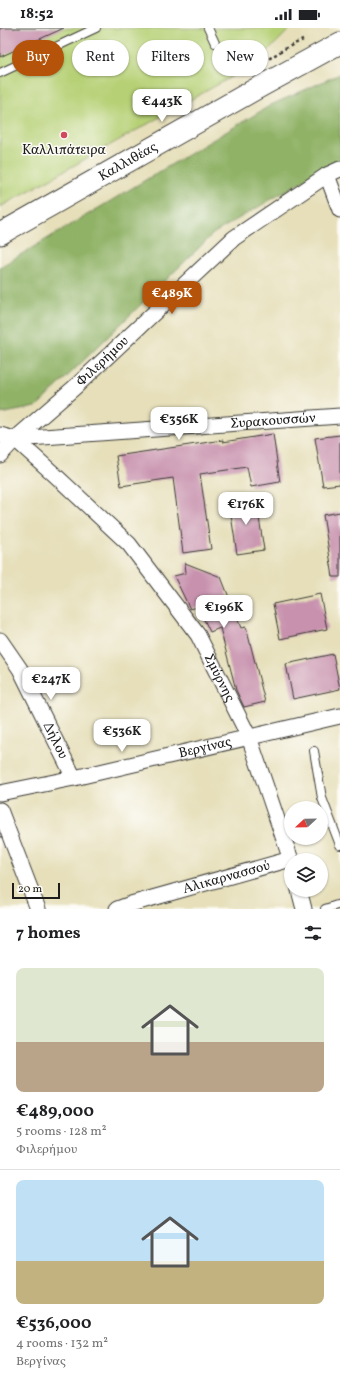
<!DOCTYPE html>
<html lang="en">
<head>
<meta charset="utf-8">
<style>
	:root { --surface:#fff; --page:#f6f6f6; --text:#202124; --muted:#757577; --line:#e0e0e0; --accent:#b45309 }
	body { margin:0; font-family:Vollkorn,serif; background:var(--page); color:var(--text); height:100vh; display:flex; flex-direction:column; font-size:15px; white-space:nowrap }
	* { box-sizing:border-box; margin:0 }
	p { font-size:13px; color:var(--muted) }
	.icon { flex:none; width:22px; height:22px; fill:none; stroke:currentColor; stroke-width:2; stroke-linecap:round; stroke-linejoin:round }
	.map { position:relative; height:881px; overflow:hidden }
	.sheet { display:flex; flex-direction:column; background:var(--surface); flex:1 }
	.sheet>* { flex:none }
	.top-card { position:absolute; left:12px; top:12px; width:316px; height:36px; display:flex; gap:8px }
	.needle { width:26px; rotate:248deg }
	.controls { position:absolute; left:284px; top:773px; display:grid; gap:8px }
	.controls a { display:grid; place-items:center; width:44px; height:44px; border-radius:50%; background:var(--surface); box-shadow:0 1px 3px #0004; font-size:20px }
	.scale { position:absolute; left:12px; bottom:10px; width:48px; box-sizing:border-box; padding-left:4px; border:2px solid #1c1c1c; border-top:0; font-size:11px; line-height:14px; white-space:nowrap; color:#1c1c1c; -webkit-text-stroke:3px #fdfcf7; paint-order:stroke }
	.price { position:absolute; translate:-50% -34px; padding:0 9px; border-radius:8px; background:#fff; color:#222; font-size:13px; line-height:26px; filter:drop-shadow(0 1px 2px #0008) }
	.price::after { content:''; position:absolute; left:50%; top:24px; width:12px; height:9px; margin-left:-6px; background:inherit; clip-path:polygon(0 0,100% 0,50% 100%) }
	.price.active { background:var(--accent); color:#fff }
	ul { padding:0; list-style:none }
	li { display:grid; align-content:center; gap:8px; height:212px; padding:0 16px }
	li+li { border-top:1px solid var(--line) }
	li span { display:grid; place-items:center; height:124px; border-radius:8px; color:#555 }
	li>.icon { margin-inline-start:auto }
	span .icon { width:72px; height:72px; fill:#fffc; stroke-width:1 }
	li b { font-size:17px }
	h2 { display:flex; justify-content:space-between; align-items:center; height:48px; padding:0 16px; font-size:17px }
	.pill { padding:0 14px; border-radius:18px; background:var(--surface); box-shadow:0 1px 3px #0004; font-size:14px; line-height:36px }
	.pill.active { background:var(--accent); color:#fff }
	.status { display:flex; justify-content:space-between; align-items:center; height:28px; padding:0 20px; background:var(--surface); direction:ltr }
	.status svg { height:11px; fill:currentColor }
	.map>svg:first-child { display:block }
	.green { fill:#b6d075; stroke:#697648 }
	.forest { fill:#90b266; stroke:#566741 }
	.building { fill:#c892ae }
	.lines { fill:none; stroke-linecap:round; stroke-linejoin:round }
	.service-casing { stroke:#3a3934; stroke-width:10 }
	.minor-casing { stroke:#3a3934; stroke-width:17 }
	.secondary-casing { stroke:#3a3934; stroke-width:23 }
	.path { stroke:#3a3934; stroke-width:2.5; stroke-dasharray:3 3; stroke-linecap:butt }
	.service { stroke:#fff; stroke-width:8 }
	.minor { stroke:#fff; stroke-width:15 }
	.secondary { stroke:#fff; stroke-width:21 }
	.poi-dot { fill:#d1495b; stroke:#fdfcf7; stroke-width:1.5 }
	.labels { text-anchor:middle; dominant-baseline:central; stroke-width:3; stroke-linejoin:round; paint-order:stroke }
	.poi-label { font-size:14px; fill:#1c1c1c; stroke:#fdfcf7 }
	.street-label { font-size:14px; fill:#1c1c1c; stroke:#fdfcf7 }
</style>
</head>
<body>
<div class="status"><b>18:52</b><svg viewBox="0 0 49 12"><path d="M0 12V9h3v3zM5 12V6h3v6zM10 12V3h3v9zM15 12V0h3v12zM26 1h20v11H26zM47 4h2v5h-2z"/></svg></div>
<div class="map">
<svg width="340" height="881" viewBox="0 0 340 881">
	<rect width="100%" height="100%" fill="#fdfcf7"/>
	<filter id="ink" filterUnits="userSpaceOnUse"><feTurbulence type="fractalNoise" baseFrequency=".025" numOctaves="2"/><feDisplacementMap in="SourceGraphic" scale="8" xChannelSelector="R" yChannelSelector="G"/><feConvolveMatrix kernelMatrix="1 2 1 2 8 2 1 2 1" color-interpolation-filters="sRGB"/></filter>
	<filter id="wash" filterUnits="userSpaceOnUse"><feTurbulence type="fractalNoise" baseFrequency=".012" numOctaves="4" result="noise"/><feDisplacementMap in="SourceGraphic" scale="16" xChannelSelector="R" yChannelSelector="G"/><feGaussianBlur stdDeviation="0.9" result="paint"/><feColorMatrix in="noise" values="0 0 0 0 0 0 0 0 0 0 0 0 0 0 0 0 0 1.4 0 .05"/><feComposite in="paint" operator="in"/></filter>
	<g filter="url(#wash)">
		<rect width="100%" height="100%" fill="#e6dfba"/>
		<path class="green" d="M 0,0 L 291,0 L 256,35 L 0,179 Z"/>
		<path class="forest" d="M 340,46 L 340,133 L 294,158 L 214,205 L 36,379 L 0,386 L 0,239 L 271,77 Z"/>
		<g id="blocks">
			<path class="building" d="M 0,0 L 64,0 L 0,29 Z
				M 273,406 L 280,454 L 251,459 L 247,439 L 200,446 L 211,521 L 183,525 L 173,450 L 121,458 L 116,428 L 223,412 L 223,414 Z
				M 340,407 L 340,456 L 323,458 L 315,410 Z
				M 256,470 L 264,522 L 237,526 L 229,474 Z
				M 340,484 L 340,549 L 333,549 L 323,487 Z
				M 185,535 L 221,549 L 241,600 L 246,599 L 265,674 L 244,679 L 236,662 L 220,600 L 210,604 L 198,579 L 190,581 L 174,548 L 186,545 Z
				M 320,566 L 327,601 L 280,611 L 273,576 Z
				M 333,626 L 340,661 L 293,671 L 286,636 Z"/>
		</g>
	</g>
	<g filter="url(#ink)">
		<use href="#blocks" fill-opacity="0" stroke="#3a3934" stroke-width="1"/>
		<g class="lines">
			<defs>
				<path id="service" d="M 208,0 L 215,15
					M 0,45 L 96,0
					M 314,723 L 322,770 L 340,817
					M 325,881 L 340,876"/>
				<g id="minor">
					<path d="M 327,147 L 340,182"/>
					<path id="s1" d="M 0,407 L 15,411 L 340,388"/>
					<path id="s2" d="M 15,411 L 56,448 L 129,516 L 198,607 L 249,709 L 291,832"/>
					<path id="s3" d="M 0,427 L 15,411 L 75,359 L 234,210 L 327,147 L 340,141"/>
					<path id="s4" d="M 0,612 L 20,641 L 74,750"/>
					<path id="s5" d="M 0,765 L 74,750 L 340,688"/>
					<path d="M 0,782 L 38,881"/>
					<path d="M 299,862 L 304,881"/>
					<path id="s6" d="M 117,881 L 131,876 L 291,831"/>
				</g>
				<g id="secondary">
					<path id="s7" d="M 0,206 L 254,62 L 340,15"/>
				</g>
			</defs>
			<use href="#service" class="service-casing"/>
			<use href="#minor" class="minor-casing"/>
			<use href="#secondary" class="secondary-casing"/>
			<path class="path" d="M 259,37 L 286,20 L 303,12"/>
			<use href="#service" class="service"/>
			<use href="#minor" class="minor"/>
			<use href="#secondary" class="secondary"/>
		</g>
	</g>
	<circle class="poi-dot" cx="64" cy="107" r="4"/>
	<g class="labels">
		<g class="poi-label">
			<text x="64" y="122">Καλλιπάτειρα</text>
		</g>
		<g class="street-label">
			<text stroke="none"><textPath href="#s7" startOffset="147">Καλλιθέας</textPath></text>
			<text stroke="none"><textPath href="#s3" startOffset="139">Φιλερήμου</textPath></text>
			<text stroke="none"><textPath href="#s1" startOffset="274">Συρακουσσών</textPath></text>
			<text stroke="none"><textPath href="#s2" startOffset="317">Σμύρνης</textPath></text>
			<text stroke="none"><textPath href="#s4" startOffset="115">Δήλου</textPath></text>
			<text stroke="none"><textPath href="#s5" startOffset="210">Βεργίνας</textPath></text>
			<text stroke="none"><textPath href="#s6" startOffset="114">Αλικαρνασσού</textPath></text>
		</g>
	</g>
</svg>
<div class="controls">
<a><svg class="needle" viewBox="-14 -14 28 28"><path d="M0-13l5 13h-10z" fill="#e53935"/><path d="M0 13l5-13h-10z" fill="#757577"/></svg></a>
<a><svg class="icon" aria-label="layers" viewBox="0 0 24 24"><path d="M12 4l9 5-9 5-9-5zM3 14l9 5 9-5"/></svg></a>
</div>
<div class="scale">20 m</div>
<b class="price" style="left:162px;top:95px">€443K</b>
<b class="price active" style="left:172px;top:287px">€489K</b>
<b class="price" style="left:179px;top:413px">€356K</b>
<b class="price" style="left:246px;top:498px">€176K</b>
<b class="price" style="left:224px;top:601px">€196K</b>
<b class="price" style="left:51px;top:673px">€247K</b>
<b class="price" style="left:122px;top:725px">€536K</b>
<div class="top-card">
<a class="pill active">Buy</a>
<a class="pill">Rent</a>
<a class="pill">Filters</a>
<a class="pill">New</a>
</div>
</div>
<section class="sheet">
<h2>7 homes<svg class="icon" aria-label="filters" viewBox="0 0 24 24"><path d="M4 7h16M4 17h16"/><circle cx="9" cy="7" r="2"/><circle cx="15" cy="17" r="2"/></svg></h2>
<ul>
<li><span style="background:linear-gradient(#dfe7d0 60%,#b9a48a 0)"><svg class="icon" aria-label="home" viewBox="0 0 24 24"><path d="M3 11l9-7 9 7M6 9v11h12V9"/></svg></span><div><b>€489,000</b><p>5 rooms · 128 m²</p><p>Φιλερήμου</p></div></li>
<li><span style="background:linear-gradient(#bfe0f5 65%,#c2b280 0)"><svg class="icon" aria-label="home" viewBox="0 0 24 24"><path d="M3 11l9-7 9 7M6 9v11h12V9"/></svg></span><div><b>€536,000</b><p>4 rooms · 132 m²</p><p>Βεργίνας</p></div></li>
</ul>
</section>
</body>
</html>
